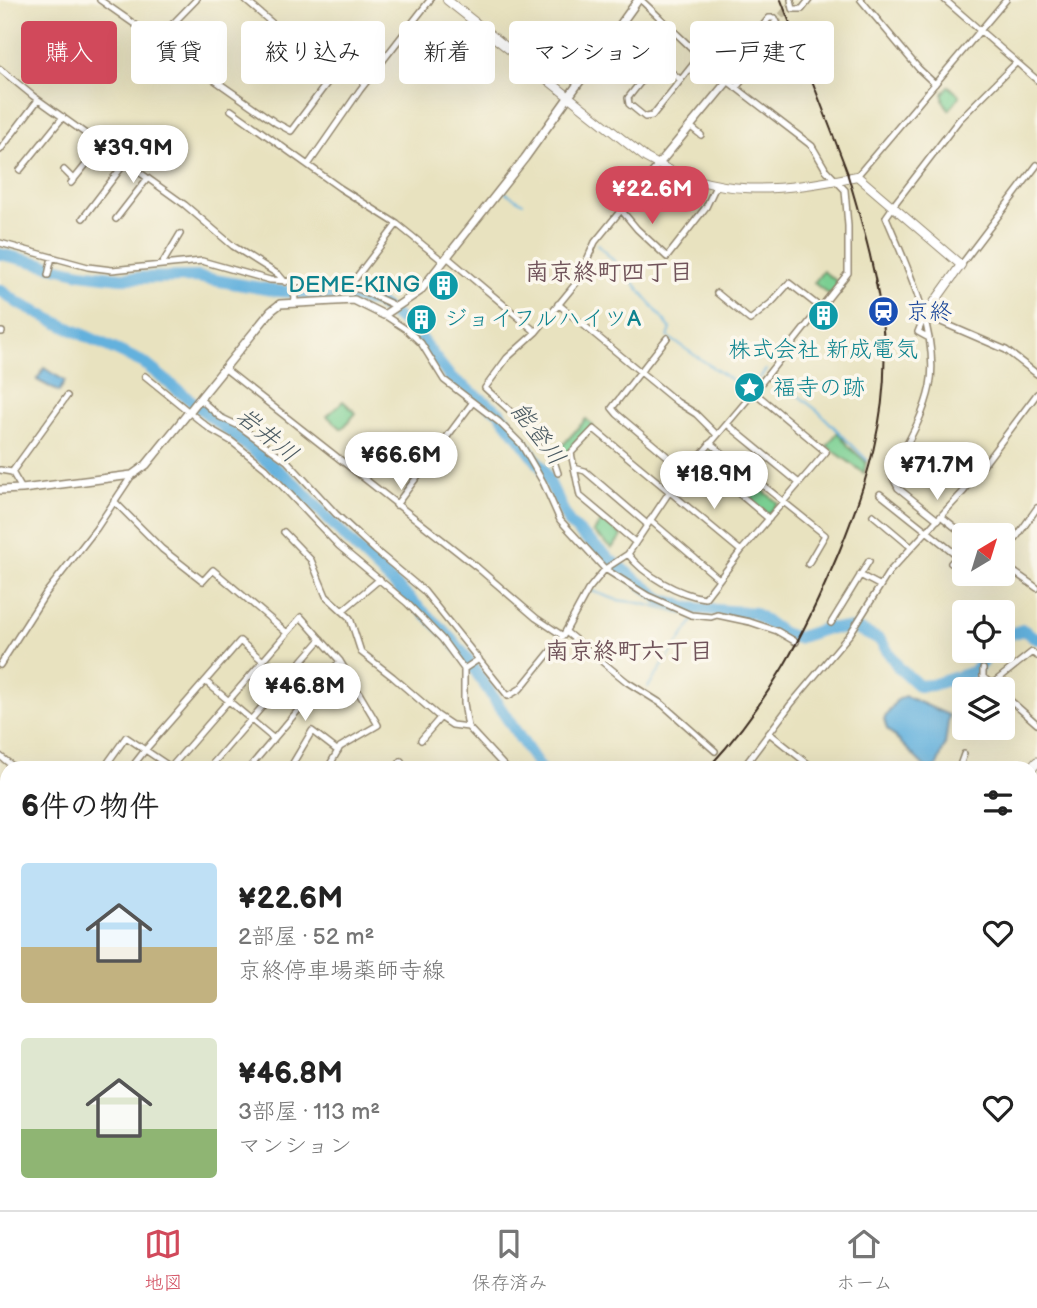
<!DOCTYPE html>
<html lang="ja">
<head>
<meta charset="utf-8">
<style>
	:root { --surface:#fff; --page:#f2f2f2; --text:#222; --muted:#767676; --line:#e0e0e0; --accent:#d1495b }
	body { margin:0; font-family:"Balsamiq Sans","Klee One",sans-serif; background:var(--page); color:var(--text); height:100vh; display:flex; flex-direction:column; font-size:26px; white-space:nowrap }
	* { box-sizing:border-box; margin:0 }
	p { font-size:23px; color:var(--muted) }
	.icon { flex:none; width:38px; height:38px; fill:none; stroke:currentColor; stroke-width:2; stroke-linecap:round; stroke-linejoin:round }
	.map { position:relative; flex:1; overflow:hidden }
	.panel { position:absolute; left:0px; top:761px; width:1038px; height:450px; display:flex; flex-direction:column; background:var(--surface); border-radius:21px 21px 0 0; box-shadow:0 7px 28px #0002 }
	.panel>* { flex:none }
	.top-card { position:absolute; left:21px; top:21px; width:996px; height:63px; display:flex; gap:14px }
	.needle { width:46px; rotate:38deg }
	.controls { position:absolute; left:952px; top:523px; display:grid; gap:14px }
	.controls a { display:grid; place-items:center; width:63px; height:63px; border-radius:7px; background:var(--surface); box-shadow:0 7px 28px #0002; font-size:35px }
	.price { position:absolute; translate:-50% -60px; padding:0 16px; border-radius:24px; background:#fff; color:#222; font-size:23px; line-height:46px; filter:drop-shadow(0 2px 4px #0008) }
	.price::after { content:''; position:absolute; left:50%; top:42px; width:21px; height:16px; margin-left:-10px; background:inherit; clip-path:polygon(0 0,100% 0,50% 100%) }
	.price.on { background:var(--accent); color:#fff }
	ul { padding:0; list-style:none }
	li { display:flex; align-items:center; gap:21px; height:175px; padding:0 21px }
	li span { display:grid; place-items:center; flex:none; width:196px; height:140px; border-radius:7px; color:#555 }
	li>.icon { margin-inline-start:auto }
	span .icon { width:84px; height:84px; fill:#fffc; stroke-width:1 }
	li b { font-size:30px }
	h2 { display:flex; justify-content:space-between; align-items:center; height:84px; padding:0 21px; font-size:30px }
	.pill { padding:0 24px; border-radius:7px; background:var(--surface); box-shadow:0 7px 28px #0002; font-size:24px; line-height:63px }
	.pill.on { background:var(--accent); color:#fff }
	.dock { display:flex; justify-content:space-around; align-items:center; height:98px; border-top:2px solid var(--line); background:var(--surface); font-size:19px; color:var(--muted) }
	.dock a { display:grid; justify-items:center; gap:4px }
	.dock .on { color:var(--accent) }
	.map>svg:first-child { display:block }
	.green { fill:#7acf92; stroke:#5a7c58; stroke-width:2 }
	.water { fill:#63b1dd; stroke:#4f6e7e; stroke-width:2 }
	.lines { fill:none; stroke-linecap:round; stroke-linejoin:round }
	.stream { stroke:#63b1dd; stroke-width:2 }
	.river { stroke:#63b1dd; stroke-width:12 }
	.tertiary-tunnel { stroke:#c5bd9f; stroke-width:7; stroke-dasharray:7 3.5; stroke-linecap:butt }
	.minor-casing { stroke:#92866e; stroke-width:8 }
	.tertiary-casing { stroke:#92866e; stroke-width:10 }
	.secondary-casing { stroke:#92866e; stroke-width:10 }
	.trunk-casing { stroke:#92866e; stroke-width:11 }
	.minor { stroke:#fff; stroke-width:5 }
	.tertiary { stroke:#fff; stroke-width:7 }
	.secondary { stroke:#fff; stroke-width:8 }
	.trunk { stroke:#fff; stroke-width:9 }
	.rail { stroke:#3b2a1e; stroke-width:2 }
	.labels { text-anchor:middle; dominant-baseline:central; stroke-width:7; stroke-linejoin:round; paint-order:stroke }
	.culture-label { font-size:23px; fill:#0d838f; stroke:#fbf7ec; text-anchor:start }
	.transit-label { font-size:23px; fill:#164399; stroke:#fbf7ec; text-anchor:start }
	.neighbourhood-label { font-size:24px; font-weight:bold; fill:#70535a; stroke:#fbf7ec }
	.water-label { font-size:24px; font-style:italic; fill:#495961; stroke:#fbf7ec }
</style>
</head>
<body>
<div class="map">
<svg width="1037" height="1210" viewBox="0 0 1037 1210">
	<rect width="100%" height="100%" fill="#fbf7ec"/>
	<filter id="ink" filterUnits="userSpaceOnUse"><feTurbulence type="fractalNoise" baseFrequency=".0143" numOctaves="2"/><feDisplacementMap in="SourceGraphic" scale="14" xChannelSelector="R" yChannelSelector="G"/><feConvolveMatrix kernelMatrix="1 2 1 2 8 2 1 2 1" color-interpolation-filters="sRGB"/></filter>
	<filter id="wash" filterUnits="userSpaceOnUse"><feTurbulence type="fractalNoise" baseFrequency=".00686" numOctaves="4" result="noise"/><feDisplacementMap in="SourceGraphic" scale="28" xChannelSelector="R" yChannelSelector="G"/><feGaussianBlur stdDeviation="1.57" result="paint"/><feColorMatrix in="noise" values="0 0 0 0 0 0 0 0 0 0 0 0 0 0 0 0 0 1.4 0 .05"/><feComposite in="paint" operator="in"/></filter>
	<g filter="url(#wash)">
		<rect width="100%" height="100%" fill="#e8e2bf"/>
		<path class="green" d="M 949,86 L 960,96 L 949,110 L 943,100 L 943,93 Z
			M 823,271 L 839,283 L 830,295 L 814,283 Z
			M 343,401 L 356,413 L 342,429 L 327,416 Z
			M 586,419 L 593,425 L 568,452 L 569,456 L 555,459 L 554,455 Z
			M 838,432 L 849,447 L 866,462 L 864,473 L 827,446 Z
			M 711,448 L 778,503 L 768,515 L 702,460 Z
			M 603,520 L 622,536 L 612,548 L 593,532 Z
			M 260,666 L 279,682 L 267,697 L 248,681 Z"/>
		<path class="water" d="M 44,368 L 65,381 L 59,392 L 37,380 Z
			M 905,696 L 949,715 L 945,745 L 936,768 L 926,768 L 887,729 L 884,719 L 896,701 Z"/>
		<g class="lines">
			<path class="stream" d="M 503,191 L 523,203
				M 597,244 L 625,272 L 671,329 L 668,337 L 743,388 L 753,386 L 766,370
				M 786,386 L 818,411 L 867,460
				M 592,591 L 617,600 L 640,603 L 683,614
				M 648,687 L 695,618"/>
			<path class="river" d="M 0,254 L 81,273 L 121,278 L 197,277 L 278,291 L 346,296 L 376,302 L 412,328 L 450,377 L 499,412 L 543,469 L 569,523 L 609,559 L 661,599 L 690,608 L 754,613 L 782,633 L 797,638 L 827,628 L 857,629 L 880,640 L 899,668 L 919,686 L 932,685 L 973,672 L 993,651
				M 0,290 L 18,303 L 60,324 L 144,363 L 295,484 L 357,549 L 447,634 L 467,658 L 540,768
				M 1003,642 L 1010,634 L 1023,630 L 1037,639
				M 1031,1094 L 1037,1098"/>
		</g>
	</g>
	<g filter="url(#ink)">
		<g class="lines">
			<path class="tertiary-tunnel" d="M 775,24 L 794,0"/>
			<defs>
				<path id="minor" d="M 100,0 L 276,123 L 291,131 L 333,75 L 245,0
					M 791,0 L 793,9 L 802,9 L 809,0
					M 861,0 L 919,69 L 935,84
					M 945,0 L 1037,80
					M 157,40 L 196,0
					M 0,69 L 33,96 L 185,205 L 233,246 L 279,275 L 285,282
					M 721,76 L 769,18 L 775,18 L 781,31 L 736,88
					M 681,80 L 662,65 L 654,65 L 628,98 L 629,104 L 645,117 L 652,116 L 699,57
					M 231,110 L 340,188 L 397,224 L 444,262
					M 691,127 L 701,135
					M 0,150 L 38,100
					M 308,165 L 360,90 L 430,0
					M 20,170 L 63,117
					M 64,170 L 74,180
					M 857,176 L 1006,0
					M 71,183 L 101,146
					M 893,206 L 959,120 L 1016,63
					M 893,207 L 886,217 C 906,264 940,335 930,386 C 924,417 905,447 891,474 L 898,488 L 938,520
					M 622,211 L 637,229 L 667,257 L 706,207 L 716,186
					M 83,218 L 125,163
					M 116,219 L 147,179
					M 0,243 L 88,267 L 112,270 L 202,261 L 270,280 L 334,283 L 361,290 L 396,306
					M 447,257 L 536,332
					M 162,264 L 180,234
					M 961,265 L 1037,165
					M 48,275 L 52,257
					M 294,282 L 295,303
					M 349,287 L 397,224
					M 717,293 L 750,320 L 771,303 L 789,283 L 821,308
					M 558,304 L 677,402 L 696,414 L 717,435
					M 384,315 L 407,330 L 421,343 L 444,380 L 499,422 L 521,444 L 543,482 L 560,520 L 605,569 L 648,596 L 691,615 L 711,617 L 717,615 L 750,622 L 777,631 L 796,642
					M 0,332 L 2,332
					M 667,338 L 612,408 L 617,414 L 686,472
					M 929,338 L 918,332 L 925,315 L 1006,350 L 1037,374
					M 224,368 L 478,568 L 536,618 L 563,636
					M 145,376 L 210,429 L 231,441 L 265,468 L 339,546 L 407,603 L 442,639 L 464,669 L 464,703 L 468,727 L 506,768
					M 200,399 L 220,417 L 239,426 L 287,461 L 336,514 L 375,550 L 424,591 L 508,696 L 520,689 L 563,636 L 588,590 L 605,569 L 628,554 L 670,491 L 754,392 L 848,273 L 848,226 L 845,190 L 826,170 L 812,146 L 721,76 L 641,0
					M 727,424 L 799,483
					M 710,443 L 825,535 L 808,564
					M 697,458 L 769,519
					M 574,468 L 585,471 L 647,524
					M 0,470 L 12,472
					M 558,473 L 551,452 L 539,437 L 485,388 L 507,358 L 536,332 L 577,282 L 595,242 L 658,165
					M 22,489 L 12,472 L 67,396
					M 880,494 L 958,556 L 951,563
					M 114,501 L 162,549 L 203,581 L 213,570 L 287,633
					M 396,505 L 473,402
					M 873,515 L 911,547
					M 942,517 L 966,536
					M 650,520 L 719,579
					M 284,532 L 311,560 L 326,596 L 350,618 L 361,652 L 393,677 L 437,715 L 452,725 L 468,727
					M 635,542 L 580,496 L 571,453 L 594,429 L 741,551
					M 1013,542 L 1037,508
					M 628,554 C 643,575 680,595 705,598 L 741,551 L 826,452 L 754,392
					M 1003,564 L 1037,588
					M 860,575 L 879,585
					M 342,611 L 380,579
					M 831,623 L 869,561
					M 566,632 L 627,682 L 662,704 L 715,751
					M 0,665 L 46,593 L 96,529 L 132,475
					M 464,669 L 479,659
					M 983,669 L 983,677 L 998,690
					M 205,681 L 274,739
					M 992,684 L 1032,652 L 1037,656
					M 1003,694 L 1037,724
					M 769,733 L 813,768
					M 421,740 L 440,718
					M 0,756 L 15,768
					M 171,767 L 301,617 L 340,661 L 378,725 L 340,747 L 328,768
					M 104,768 L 126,737 L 172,768
					M 138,768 L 135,763 L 146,749 L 240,641 L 263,661
					M 209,768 L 321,639
					M 249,768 L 340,661
					M 290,768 L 312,731 L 338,751
					M 396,768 L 401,761 L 405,768
					M 743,768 L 791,704 L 850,634 L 889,572 L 964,491 L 1037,394
					M 959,768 L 964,754
					M 1033,821 L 1037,816
					M 0,835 L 7,826
					M 1031,856 L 1037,861
					M 1031,876 L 1037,864
					M 1031,999 L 1037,1003
					M 1031,1090 L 1035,1086
					M 1031,1123 L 1037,1126
					M 1031,1146 L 1037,1150
					M 0,1163 L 7,1168
					M 1031,1174 L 1037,1176
					M 810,1204 L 819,1210
					M 876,1204 L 882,1210
					M 1012,1204 L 1020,1210
					M 394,1210 L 399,1204
					M 1002,1210 L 1008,1204
					M 1027,1210 L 1028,1204"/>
				<path id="tertiary" d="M 658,165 L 775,24
					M 0,490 L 22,489 L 132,475 L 146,465 L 271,311 L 280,304 L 354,300 L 384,315 L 420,291 L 525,158 L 638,0
					M 933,1204 L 941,1210"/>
				<path id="secondary" d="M 447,0 L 646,158 C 716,199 781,192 857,176 L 961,265 L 925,315"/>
				<path id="trunk" d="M 1031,769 L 1037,762
					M 667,1210 L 672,1204"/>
			</defs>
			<use href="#minor" class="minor-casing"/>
			<use href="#tertiary" class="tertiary-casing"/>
			<use href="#secondary" class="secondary-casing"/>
			<use href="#trunk" class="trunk-casing"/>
			<use href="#minor" class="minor"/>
			<use href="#tertiary" class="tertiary"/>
			<use href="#secondary" class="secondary"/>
			<use href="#trunk" class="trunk"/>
			<path class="rail" d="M 781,0 L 848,174
				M 708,768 C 770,701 804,635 839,552 C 867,483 888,417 884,341 C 880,283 862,222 845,166
				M 263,1210 L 270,1204"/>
		</g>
	</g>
	<defs>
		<symbol id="building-disc" viewBox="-11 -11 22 22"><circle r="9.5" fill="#0f9aa8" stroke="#fbf7ec"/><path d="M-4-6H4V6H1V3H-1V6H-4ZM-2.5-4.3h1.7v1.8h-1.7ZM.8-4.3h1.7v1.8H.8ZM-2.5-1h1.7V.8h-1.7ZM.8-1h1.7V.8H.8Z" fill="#fff"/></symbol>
		<symbol id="station-disc" viewBox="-11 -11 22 22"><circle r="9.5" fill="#1a4fb4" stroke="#fbf7ec"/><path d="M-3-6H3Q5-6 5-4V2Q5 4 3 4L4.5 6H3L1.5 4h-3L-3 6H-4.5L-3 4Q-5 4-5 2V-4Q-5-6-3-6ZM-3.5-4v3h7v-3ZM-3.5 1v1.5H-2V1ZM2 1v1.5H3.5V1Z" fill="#fff"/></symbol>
		<symbol id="sight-disc" viewBox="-11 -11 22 22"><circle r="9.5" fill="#0f9aa8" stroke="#fbf7ec"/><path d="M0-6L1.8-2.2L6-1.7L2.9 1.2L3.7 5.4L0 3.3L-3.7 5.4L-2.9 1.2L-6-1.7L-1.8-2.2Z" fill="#fff"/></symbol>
	</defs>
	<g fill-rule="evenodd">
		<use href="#building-disc" x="426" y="268" width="35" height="35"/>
		<use href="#station-disc" x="866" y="294" width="35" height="35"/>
		<use href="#building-disc" x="806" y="298" width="35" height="35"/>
		<use href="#building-disc" x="404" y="302" width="35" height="35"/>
		<use href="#sight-disc" x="732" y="370" width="35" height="35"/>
	</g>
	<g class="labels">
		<g class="culture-label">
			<text x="420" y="285" text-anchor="end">DEME-KING</text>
			<text x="444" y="319">ジョイフルハイツA</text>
			<text x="823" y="350" text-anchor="middle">株式会社 新成電気</text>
			<text x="773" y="388">福寺の跡</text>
		</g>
		<g class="transit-label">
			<text x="906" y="312">京終</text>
		</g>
		<g class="neighbourhood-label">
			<text x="609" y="272">南京終町四丁目</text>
			<text x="629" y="651">南京終町六丁目</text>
		</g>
		<g class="water-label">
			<text transform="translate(538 434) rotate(53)">能登川</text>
			<text transform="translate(267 435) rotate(39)">岩井川</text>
		</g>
	</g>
</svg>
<div class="controls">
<a><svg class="needle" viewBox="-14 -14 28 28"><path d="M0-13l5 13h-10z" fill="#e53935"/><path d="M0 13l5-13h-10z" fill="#767676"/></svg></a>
<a><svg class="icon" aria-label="locate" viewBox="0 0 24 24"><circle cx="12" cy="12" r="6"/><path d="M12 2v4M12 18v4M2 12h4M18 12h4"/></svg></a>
<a><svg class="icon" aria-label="layers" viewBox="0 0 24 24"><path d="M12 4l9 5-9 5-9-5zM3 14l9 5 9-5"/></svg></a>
</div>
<b class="price" style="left:133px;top:185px">¥39.9M</b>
<b class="price on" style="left:652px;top:226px">¥22.6M</b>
<b class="price" style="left:401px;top:492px">¥66.6M</b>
<b class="price" style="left:937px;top:502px">¥71.7M</b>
<b class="price" style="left:714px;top:511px">¥18.9M</b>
<b class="price" style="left:305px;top:723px">¥46.8M</b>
<div class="top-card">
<a class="pill on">購入</a>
<a class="pill">賃貸</a>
<a class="pill">絞り込み</a>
<a class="pill">新着</a>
<a class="pill">マンション</a>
<a class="pill">一戸建て</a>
</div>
<section class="panel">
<h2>6件の物件<svg class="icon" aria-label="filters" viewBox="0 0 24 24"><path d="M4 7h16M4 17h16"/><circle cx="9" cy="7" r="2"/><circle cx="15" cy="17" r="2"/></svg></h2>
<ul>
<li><span style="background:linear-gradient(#bfe0f5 60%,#c2b280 0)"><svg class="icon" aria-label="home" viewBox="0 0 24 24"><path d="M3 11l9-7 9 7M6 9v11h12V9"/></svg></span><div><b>¥22.6M</b><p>2部屋 · 52 m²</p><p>京終停車場薬師寺線</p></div><svg class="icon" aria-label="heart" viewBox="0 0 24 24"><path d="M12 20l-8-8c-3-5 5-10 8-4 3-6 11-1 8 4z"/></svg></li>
<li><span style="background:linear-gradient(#dfe7d0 65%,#8fb573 0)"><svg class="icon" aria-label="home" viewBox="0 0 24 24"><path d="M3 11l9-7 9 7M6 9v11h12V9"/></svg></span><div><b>¥46.8M</b><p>3部屋 · 113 m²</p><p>マンション</p></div><svg class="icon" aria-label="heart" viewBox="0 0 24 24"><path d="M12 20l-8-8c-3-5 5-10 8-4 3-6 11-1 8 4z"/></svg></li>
</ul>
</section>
</div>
<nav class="dock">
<a class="on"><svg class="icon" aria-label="map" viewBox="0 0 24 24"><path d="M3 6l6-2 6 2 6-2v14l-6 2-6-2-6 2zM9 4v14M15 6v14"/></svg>地図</a>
<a><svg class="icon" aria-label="saved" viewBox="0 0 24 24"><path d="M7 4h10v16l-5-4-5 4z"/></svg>保存済み</a>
<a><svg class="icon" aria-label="home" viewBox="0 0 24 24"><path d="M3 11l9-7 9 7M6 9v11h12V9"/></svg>ホーム</a>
</nav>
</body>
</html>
